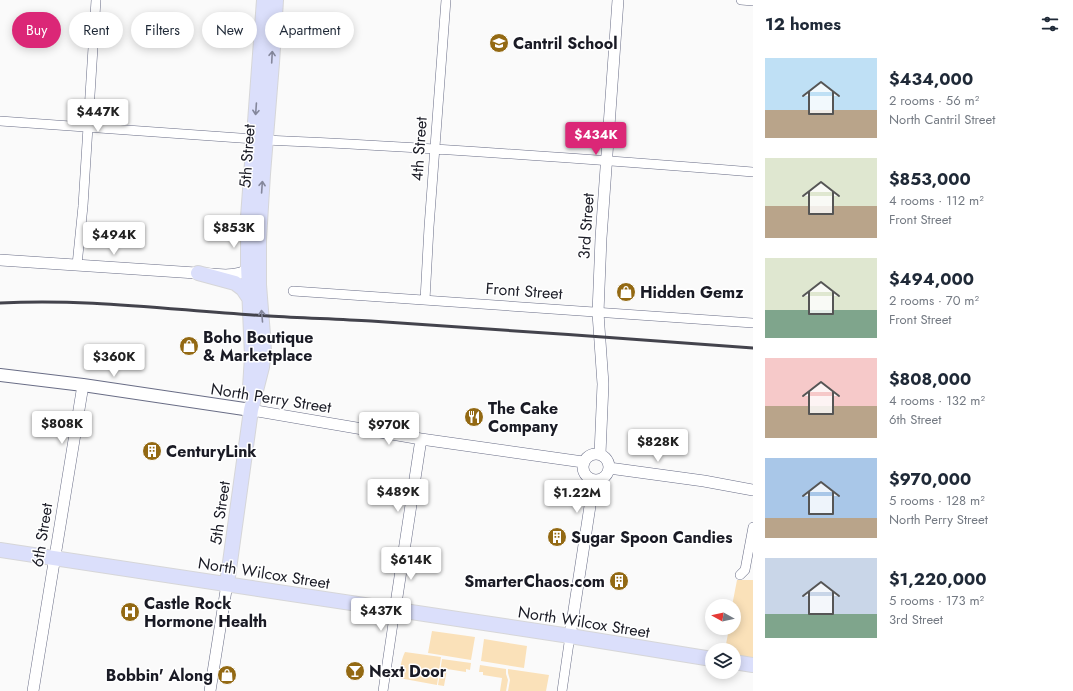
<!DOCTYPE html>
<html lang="en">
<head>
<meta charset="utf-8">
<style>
	:root { --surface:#fff; --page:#f6f6f7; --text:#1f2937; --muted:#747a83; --accent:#db2777 }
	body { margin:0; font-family:Jost,sans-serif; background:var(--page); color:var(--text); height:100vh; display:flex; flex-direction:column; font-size:15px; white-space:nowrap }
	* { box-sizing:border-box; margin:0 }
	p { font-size:13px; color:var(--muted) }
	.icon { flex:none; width:22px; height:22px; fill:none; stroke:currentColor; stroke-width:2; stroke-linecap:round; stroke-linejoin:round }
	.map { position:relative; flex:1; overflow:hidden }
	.details { display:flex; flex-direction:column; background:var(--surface); width:320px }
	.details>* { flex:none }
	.guide { position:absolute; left:12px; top:12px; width:380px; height:36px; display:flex; gap:8px }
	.needle { width:26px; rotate:278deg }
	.fabs { position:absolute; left:705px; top:599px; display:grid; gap:8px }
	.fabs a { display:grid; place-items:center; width:36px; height:36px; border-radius:50%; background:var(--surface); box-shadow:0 2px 10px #0003; font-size:20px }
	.price { position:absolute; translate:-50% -34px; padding:0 9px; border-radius:4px; background:#fff; color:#222; font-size:13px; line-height:26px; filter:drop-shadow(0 1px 2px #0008) }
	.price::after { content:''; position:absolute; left:50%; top:24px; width:12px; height:9px; margin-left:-6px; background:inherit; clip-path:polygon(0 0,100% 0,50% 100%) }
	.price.active { background:var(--accent); color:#fff }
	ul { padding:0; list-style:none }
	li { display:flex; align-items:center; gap:12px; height:100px; padding:0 12px }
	li span { display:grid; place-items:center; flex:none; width:112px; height:80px; border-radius:0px; color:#555 }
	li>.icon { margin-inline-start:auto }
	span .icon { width:48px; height:48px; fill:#fffc; stroke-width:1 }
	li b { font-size:17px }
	h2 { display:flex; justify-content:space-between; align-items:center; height:48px; padding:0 12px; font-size:17px }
	.tag { padding:0 14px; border-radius:18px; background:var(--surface); box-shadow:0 2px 10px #0003; font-size:14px; line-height:36px }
	.tag.active { background:var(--accent); color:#fff }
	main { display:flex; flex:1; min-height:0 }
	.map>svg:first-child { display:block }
	.green { fill:#fae1b9 }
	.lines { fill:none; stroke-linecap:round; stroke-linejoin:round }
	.minor-casing { stroke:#696d86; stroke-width:10 }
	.tertiary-casing { stroke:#696d86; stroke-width:12 }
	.secondary-casing { stroke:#696d86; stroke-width:14 }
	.primary-casing { stroke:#d6d6d8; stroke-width:16 }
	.minor { stroke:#fff; stroke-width:9 }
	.tertiary { stroke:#fff; stroke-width:11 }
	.secondary { stroke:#fff; stroke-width:12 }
	.primary { stroke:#dbdffb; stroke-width:14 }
	.rail { stroke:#43434c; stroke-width:3 }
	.oneway { stroke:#84879b }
	.labels { text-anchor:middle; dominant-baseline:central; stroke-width:3; stroke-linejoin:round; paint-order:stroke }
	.poi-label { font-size:16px; font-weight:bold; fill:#1a1b25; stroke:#fff; text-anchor:start }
	.street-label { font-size:16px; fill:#1a1b25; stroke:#fff }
</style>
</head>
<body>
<main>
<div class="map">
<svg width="753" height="691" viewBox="0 0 753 691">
	<rect width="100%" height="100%" fill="#fafafa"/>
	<path class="green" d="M 737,580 L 753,580 L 753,665 L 734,662 L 734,650 L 725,650 L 729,628 L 734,628 L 734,606 L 732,606 Z
		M 432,631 L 475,637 L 471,660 L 428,653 Z
		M 484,639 L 527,646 L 524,668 L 481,661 Z
		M 405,652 L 441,657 L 437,685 L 399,678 C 400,669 401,660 405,652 Z
		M 442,659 L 471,663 L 470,670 L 466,669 L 466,672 L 447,669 L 444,686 L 438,685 Z
		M 480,665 L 506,669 L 506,674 L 508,680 L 506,691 L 500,691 L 502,678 L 483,675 L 483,672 L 479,672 Z
		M 508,669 L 549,675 L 546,691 L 508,691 L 510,680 L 508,673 Z"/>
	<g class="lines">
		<defs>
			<path id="minor" d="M 741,0 L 753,1
				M 0,121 L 254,139
				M 265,140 C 428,147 591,159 753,172
				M 77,265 L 83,206 L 96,0
				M 293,291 L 753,323
				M 425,300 L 429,227 L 446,0
				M 740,575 L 745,570 L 753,527
				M 383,691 L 395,610
				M 562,691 L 570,636"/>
			<path id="tertiary" d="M 0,260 L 226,275 C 237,274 245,274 252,264
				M 251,410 L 421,439 L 583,462
				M583 467a13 13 0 1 1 26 0a13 13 0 1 1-26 0Z
				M 600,454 L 603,384 L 598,313 L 601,238 L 618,0
				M 609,468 L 704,481 L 753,490
				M 395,610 L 421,439
				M 570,636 L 594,480
				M 33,691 L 83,385
				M 210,691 L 227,584"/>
			<path id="secondary" d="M 0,375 L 83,385 L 251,410"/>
			<path id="primary" d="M 198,273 L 235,283 L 243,289 L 249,298
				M 250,388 L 252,356 L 248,265 L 248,217 L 264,0
				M 0,550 L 570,636 L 712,659
				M 227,584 L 251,410 L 262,367 L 264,351 L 263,335 L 259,285 L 259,239 L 263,174 L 272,63 L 276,0
				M 734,662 L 753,665"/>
		</defs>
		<use href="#minor" class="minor-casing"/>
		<use href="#tertiary" class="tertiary-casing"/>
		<use href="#secondary" class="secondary-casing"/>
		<use href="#primary" class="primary-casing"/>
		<use href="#minor" class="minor"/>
		<use href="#tertiary" class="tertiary"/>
		<use href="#secondary" class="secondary"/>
		<use href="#primary" class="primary"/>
		<path class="rail" d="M 0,303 C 90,298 179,311 269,316 C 303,318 337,319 371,321 C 498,329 626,339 753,348"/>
	</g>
	<defs><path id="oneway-shaft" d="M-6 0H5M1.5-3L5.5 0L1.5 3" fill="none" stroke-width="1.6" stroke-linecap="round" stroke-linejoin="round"/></defs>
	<g class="oneway">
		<use href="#oneway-shaft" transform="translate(272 57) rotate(-87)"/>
		<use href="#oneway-shaft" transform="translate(256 109) rotate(94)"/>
		<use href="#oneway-shaft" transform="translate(262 187) rotate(-86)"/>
		<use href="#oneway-shaft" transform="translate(262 316) rotate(-95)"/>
	</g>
	<defs>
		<symbol id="school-disc" viewBox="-11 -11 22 22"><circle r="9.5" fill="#936913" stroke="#fff"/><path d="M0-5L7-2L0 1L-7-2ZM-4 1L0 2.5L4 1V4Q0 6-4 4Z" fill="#fff"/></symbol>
		<symbol id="shop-disc" viewBox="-11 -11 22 22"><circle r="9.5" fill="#936913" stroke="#fff"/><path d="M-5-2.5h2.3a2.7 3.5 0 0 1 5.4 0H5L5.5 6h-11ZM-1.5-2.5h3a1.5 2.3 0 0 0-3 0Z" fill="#fff"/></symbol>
		<symbol id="restaurant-disc" viewBox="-11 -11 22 22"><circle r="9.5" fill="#936913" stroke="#fff"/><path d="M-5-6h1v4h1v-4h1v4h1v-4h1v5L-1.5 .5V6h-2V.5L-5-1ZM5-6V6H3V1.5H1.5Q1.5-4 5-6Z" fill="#fff"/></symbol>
		<symbol id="building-disc" viewBox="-11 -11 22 22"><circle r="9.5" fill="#936913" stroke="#fff"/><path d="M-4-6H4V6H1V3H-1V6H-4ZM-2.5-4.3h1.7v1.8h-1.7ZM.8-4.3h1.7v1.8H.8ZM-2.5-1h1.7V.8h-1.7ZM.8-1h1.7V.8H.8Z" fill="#fff"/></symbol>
		<symbol id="hospital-disc" viewBox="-11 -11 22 22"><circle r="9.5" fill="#936913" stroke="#fff"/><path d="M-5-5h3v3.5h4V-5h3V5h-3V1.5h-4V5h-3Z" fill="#fff"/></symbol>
		<symbol id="bar-disc" viewBox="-11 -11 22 22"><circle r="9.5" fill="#936913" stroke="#fff"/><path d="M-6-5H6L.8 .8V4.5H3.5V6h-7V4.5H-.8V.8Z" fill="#fff"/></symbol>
	</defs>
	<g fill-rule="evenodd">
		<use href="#school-disc" x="488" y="32" width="22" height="22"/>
		<use href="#shop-disc" x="615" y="281" width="22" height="22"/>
		<use href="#shop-disc" x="178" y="335" width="22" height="22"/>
		<use href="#restaurant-disc" x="463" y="406" width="22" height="22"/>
		<use href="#building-disc" x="141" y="440" width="22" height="22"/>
		<use href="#building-disc" x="546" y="526" width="22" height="22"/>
		<use href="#building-disc" x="608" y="570" width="22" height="22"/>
		<use href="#hospital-disc" x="119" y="601" width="22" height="22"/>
		<use href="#bar-disc" x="344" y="660" width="22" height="22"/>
		<use href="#shop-disc" x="216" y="664" width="22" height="22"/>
	</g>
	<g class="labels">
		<g class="poi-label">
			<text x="513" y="43">Cantril School</text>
			<text x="640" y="292">Hidden Gemz</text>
			<text x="203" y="337">Boho Boutique<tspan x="203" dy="18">&amp; Marketplace</tspan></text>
			<text x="488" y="408">The Cake<tspan x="488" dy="18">Company</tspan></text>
			<text x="166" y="451">CenturyLink</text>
			<text x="571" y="537">Sugar Spoon Candies</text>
			<text x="605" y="581" text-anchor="end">SmarterChaos.com</text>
			<text x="144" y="603">Castle Rock<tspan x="144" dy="18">Hormone Health</tspan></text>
			<text x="369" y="671">Next Door</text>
			<text x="213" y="675" text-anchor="end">Bobbin' Along</text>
		</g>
		<g class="street-label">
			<text transform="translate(419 149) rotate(-86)">4th Street</text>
			<text transform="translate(247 156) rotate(-86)">5th Street</text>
			<text transform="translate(586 226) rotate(-86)">3rd Street</text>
			<text transform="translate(524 291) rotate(4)">Front Street</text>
			<text transform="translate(271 398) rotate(9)">North Perry Street</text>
			<text transform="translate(220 513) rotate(-82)">5th Street</text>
			<text transform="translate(42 535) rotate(-81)">6th Street</text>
			<text transform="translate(264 573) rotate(9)">North Wilcox Street</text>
			<text transform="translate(584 622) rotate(9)">North Wilcox Street</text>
		</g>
	</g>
</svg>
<div class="fabs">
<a><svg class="needle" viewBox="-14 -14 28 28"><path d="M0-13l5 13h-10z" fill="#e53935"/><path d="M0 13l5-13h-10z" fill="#747a83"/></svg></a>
<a><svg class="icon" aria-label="layers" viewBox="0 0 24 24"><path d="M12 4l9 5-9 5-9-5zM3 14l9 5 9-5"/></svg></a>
</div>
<b class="price" style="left:98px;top:133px">$447K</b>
<b class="price active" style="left:596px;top:156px">$434K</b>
<b class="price" style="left:234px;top:249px">$853K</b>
<b class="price" style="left:114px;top:256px">$494K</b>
<b class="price" style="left:114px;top:378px">$360K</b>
<b class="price" style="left:62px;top:445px">$808K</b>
<b class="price" style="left:389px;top:446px">$970K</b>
<b class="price" style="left:658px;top:463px">$828K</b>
<b class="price" style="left:398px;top:513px">$489K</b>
<b class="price" style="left:577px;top:514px">$1.22M</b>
<b class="price" style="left:411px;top:581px">$614K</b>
<b class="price" style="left:381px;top:632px">$437K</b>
<div class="guide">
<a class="tag active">Buy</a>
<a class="tag">Rent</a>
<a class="tag">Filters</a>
<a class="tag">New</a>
<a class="tag">Apartment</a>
</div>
</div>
<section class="details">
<h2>12 homes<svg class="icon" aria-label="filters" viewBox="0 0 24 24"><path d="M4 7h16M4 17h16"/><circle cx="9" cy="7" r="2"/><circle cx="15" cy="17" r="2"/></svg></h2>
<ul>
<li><span style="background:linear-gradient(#bfe0f5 65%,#b9a48a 0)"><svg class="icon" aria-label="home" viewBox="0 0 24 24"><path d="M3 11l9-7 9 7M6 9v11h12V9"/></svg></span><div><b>$434,000</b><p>2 rooms · 56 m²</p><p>North Cantril Street</p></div></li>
<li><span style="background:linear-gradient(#dfe7d0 60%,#b9a48a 0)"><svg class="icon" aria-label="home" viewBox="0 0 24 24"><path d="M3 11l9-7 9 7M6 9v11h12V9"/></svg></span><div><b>$853,000</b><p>4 rooms · 112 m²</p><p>Front Street</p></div></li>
<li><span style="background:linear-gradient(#dfe7d0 65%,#7fa58c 0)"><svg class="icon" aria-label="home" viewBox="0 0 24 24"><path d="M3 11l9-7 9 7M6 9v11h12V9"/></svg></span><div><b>$494,000</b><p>2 rooms · 70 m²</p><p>Front Street</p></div></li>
<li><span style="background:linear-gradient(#f6c9c9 60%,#b9a48a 0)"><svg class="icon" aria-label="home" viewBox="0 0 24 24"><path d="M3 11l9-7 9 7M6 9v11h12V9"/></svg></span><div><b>$808,000</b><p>4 rooms · 132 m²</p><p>6th Street</p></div></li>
<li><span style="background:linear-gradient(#a9c7e8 75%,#b9a48a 0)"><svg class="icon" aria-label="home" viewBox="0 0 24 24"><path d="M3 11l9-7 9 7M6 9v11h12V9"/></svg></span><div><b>$970,000</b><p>5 rooms · 128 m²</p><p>North Perry Street</p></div></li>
<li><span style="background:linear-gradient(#c9d6e8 70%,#7fa58c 0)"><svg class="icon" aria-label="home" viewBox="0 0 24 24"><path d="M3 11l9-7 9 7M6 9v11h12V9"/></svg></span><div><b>$1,220,000</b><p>5 rooms · 173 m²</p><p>3rd Street</p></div></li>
</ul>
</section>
</main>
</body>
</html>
